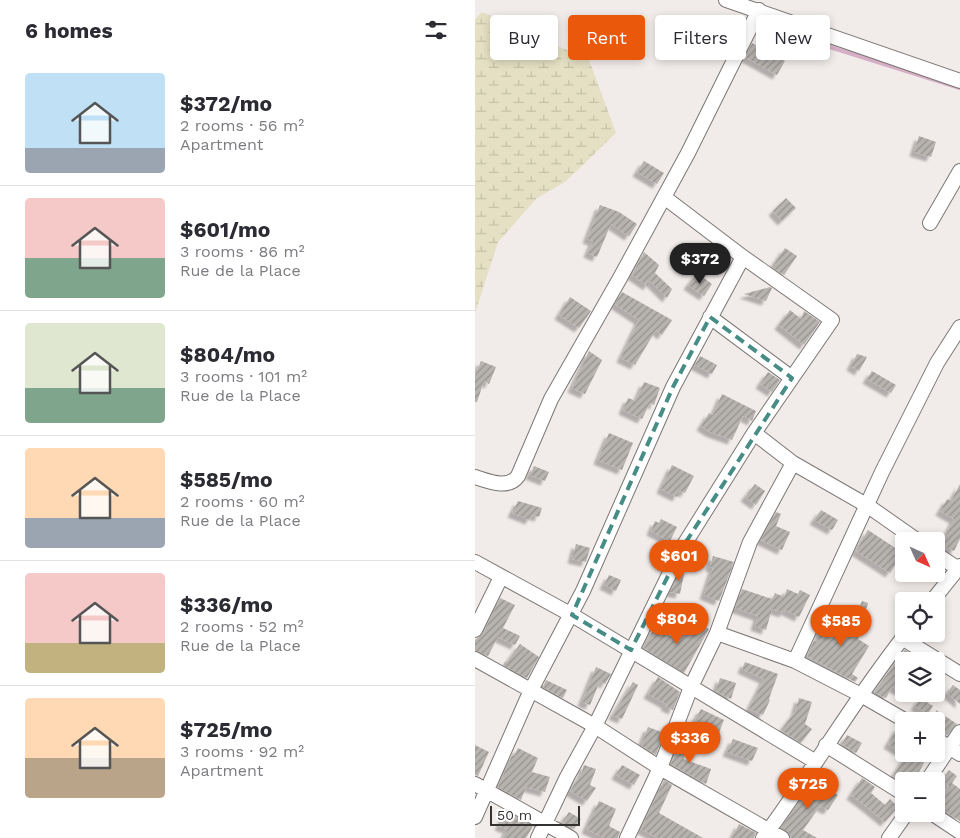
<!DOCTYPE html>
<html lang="en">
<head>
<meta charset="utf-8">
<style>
	:root { --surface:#fff; --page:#f2f2f3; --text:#2b2b33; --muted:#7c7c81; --line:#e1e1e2; --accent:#ea580c }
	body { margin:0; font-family:"Work Sans",sans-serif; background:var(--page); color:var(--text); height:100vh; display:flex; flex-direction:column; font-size:19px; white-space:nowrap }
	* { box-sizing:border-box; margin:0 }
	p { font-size:16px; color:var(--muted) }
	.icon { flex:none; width:28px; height:28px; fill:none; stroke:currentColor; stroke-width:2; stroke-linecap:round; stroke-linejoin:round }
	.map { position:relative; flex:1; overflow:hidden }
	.drawer { display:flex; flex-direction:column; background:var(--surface); width:475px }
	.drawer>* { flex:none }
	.guide { position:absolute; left:15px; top:15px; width:395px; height:45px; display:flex; gap:10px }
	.needle { width:32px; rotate:135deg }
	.controls { position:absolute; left:420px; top:532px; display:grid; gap:10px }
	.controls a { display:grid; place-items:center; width:50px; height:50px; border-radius:5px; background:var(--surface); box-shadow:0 2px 8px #0003; font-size:25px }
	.scale { position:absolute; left:15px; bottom:12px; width:90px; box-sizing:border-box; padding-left:5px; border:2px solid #343231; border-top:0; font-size:14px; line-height:18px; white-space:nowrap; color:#343231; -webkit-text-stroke:4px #fff; paint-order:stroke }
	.price { position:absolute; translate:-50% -42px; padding:0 11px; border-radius:18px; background:var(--accent); color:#fff; font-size:16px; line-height:32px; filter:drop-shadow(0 1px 2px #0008) }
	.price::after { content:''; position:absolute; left:50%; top:30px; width:15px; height:11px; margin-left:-8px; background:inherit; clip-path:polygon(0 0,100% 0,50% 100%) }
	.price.active { background:#222; color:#fff }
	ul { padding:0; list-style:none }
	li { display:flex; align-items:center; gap:15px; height:125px; padding:0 25px }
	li+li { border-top:1px solid var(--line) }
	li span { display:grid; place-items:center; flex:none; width:140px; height:100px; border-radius:5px; color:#555 }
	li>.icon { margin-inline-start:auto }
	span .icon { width:60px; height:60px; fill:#fffc; stroke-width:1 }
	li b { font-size:21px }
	h2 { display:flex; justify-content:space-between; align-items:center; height:60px; padding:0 25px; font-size:21px }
	.pill { padding:0 18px; border-radius:5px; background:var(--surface); box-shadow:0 2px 8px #0003; font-size:18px; line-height:45px }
	.pill.active { background:var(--accent); color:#fff }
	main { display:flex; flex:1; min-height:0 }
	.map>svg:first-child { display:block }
	.wetland { fill:url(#wetland-marsh) }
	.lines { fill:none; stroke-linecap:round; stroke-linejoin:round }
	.stream { stroke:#d6aec6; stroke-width:4 }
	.building { fill:url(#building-hatch); filter:url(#shadow) }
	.minor-casing { stroke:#7c7775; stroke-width:16 }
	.minor { stroke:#fff; stroke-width:14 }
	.marked { fill:none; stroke:#468d86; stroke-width:4; stroke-dasharray:10 6; stroke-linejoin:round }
</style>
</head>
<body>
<main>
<section class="drawer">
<h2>6 homes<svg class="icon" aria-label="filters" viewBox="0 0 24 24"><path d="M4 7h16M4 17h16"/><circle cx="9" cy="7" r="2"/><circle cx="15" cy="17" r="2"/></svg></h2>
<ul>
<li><span style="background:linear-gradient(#bfe0f5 75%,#9aa5b1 0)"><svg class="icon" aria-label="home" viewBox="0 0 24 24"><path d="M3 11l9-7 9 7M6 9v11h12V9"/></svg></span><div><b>$372/mo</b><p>2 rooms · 56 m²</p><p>Apartment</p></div></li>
<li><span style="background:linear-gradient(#f6c9c9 60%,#7fa58c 0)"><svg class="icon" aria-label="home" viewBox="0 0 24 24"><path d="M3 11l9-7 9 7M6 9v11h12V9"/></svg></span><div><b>$601/mo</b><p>3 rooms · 86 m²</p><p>Rue de la Place</p></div></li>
<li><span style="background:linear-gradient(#dfe7d0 65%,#7fa58c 0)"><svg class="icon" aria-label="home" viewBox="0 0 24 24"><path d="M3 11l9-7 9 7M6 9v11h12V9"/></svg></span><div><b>$804/mo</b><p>3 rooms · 101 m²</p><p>Rue de la Place</p></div></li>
<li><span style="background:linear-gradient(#ffd9b3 70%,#9aa5b1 0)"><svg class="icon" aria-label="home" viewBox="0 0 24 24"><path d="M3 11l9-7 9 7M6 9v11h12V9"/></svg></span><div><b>$585/mo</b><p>2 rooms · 60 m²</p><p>Rue de la Place</p></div></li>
<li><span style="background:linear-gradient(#f6c9c9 70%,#c2b280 0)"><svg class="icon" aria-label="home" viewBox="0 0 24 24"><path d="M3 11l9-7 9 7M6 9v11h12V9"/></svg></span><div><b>$336/mo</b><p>2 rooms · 52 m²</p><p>Rue de la Place</p></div></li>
<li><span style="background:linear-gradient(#ffd9b3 60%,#b9a48a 0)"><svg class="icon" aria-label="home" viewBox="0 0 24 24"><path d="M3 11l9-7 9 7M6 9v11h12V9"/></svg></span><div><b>$725/mo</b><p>3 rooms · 92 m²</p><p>Apartment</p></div></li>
</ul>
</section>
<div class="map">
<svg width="485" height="838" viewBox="0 0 485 838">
	<defs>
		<pattern id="wetland-marsh" width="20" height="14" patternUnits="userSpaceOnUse" patternTransform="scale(1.25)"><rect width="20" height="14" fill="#e5e0c3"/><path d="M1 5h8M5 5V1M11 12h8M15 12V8" fill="none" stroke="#c5c1a8"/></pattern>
		<pattern id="building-hatch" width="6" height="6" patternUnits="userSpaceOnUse" patternTransform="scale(1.25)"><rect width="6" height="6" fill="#b7b3af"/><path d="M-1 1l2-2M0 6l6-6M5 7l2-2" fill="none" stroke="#96928f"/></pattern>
		<filter id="shadow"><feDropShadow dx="-4.5" dy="4.5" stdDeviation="1" flood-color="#0004"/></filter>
	</defs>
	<rect width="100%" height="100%" fill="#f1ebe9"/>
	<path class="wetland" d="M 7,12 L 114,60 L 141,133 L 90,182 L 62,198 L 23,242 L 0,313 L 0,19 Z"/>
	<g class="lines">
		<path class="stream" d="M 288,26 L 485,88"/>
	</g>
	<path class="building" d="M 277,43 L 310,61 L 302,75 L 270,57 Z
		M 444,136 L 461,142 L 456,157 L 439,152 Z
		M 169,161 L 189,173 L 182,184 L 162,172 Z
		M 311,198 L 321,208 L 307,221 L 298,211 Z
		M 125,205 L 144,212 L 162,224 L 154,236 L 136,224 L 122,257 L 113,253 L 118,241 L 112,239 Z
		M 310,248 L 322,256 L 309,275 L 297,267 Z
		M 169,252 L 184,265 L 180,273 L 197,289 L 192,298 L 175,281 L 173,286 L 157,275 Z
		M 222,273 L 237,284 L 229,296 L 213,285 Z
		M 295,287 L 297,288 L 291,301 L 269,294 Z
		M 147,292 L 197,320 L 187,335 L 181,330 L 160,365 L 146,358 L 164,320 L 140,304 Z
		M 95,297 L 116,311 L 104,328 L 84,315 Z
		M 315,310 L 326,319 L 329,311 L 345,322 L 329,345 L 304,325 Z
		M 114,351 L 127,360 L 110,394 L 97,388 Z
		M 382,354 L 392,357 L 384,371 L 376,366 Z
		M 225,356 L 242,365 L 237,374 L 220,365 Z
		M 6,361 L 21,367 L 14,384 L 9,381 L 2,402 L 0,402 L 0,376 Z
		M 397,371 L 421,385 L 416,393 L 392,379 Z
		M 293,372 L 305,380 L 297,392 L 285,384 Z
		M 169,382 L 185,388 L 179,405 L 175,403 L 167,419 L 148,410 L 153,398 L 161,401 Z
		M 247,394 L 281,411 L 277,421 L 268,416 L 257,440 L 235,432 L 226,426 L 234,413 L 238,415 Z
		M 134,433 L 158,443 L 147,470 L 123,460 Z
		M 197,465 L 219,476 L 210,493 L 205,491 L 202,497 L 186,489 Z
		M 59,466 L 74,472 L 70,481 L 55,475 Z
		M 280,484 L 290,491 L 281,505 L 270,497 Z
		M 485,484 L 485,539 L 479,551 L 466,544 L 479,519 L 465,511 L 472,499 L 476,501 Z
		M 43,501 L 67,508 L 64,517 L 57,515 L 55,520 L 37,513 Z
		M 346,510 L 363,520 L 357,530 L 339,520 Z
		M 301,512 L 306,514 L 301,526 L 315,532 L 307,550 L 286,540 Z
		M 186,519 L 202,527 L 195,541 L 176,531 L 180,521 L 184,523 Z
		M 393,530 L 428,553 L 415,573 L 381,551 Z
		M 101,544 L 115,548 L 111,562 L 97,559 Z
		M 238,556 L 259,562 L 244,601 L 229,595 L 238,568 L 235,567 Z
		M 209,564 L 211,564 L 205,594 L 195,592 Z
		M 134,575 L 146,580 L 141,591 L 129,585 Z
		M 267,589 L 297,599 L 300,593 L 309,597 L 312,589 L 323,594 L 325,590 L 335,595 L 324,617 L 310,610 L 309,613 L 297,609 L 291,630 L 280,626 L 283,616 L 260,608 Z
		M 25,598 L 40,605 L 28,628 L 45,636 L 40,645 L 23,637 L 13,656 L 0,650 L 0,640 L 8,634 Z
		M 387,601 L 393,603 L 383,639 L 394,646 L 377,674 L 383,678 L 380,682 L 332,656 L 339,640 L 342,642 L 347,625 L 373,635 Z
		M 214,619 L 234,629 L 209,673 L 169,648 L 179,628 L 204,640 Z
		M 45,644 L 64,657 L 52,678 L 28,665 L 30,662 L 32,662 Z
		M 430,650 L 448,661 L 429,661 L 429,693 L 417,687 L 411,698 L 399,692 Z
		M 270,662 L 303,674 L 294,699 L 295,700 L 288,715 L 274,709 L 289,679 L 267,669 Z
		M 121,667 L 136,674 L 130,684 L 125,681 L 115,705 L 107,702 Z
		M 183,677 L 205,692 L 198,710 L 190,706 L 191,704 L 173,694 Z
		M 245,678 L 261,683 L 256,699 L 241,691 Z
		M 71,680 L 92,690 L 88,698 L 68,687 Z
		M 158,682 L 163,685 L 147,719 L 138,715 Z
		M 478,685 L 485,690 L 485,704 L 472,693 Z
		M 324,698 L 337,702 L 330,724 L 337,729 L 326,743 L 306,730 L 320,712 Z
		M 445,698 L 458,706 L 453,714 L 440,706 Z
		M 226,709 L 249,720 L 243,735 L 219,722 Z
		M 461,710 L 482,724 L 472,735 L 461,729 Z
		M 173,727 L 189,733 L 181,755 L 166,745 Z
		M 423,727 L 429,729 L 429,754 L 413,744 Z
		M 208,734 L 212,735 L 206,751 L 211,753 L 208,759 L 236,769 L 231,784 L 196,764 Z
		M 372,735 L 387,743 L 381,753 L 367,744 Z
		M 258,739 L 283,748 L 277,761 L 252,752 Z
		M 0,745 L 14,752 L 3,776 L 0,775 Z
		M 43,748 L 63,758 L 57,772 L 75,777 L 70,792 L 51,787 L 46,800 L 23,787 L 37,755 L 39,756 Z
		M 432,754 L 453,754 L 447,767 L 438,781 L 426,781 L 418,776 Z
		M 109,765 L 121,769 L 115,785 L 121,788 L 112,801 L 95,791 L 106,774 Z
		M 147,765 L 165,775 L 159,785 L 141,775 Z
		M 474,770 L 482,776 L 477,783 L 485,789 L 485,821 L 462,806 L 474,786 L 466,781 Z
		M 387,778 L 400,787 L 396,793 L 410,805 L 415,799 L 423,807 L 410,822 L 392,807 L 376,795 Z
		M 189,780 L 197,785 L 184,813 L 228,838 L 183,838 L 166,829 Z
		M 339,780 L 363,795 L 353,810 L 345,806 L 328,830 L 342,838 L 316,838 L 314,833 L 306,828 Z
		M 124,801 L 141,809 L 134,826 L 145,832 L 143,838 L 130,838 L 111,829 Z
		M 31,811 L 58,826 L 51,838 L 28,838 L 34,826 L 32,829 L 24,826 Z
		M 94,812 L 106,819 L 99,829 L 87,822 Z
		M 264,824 L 281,833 L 279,838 L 257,838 Z"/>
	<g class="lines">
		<defs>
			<path id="minor" d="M 251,0 L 485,81
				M 189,197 L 268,257 L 357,320 L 279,433
				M 455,223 L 485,171
				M 235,317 L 317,378
				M 0,477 C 13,481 33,490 43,476 L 76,399 L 145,278 L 213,153 L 284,10
				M 461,554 L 485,570
				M 0,562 L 97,615 L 341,762
				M 457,601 L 485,566
				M 0,630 L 26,577
				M 242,633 L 275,542 L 318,463 L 393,506 L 443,541
				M 427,638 L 485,674
				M 0,659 L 120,726 L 185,768 L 307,838
				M 320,661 L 407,472 L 462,363 L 485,327
				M 461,739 L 485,754
				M 351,745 L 429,794
				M 452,781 L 485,732
				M 0,784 L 96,838
				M 458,814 L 485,832
				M 0,817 L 56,690 L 108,591 L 198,387 L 268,257
				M 63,838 L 92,777 L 120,726 L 207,548 L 279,433 L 318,463
				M 152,838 L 185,768 L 216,687 L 242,633 L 320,661 L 386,695 L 431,721
				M 288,838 C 338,771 379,699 431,634
				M 414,838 L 431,814"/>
		</defs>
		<use href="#minor" class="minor-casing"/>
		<use href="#minor" class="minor"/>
	</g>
	<path class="marked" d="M 235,317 L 317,378 L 207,548 L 156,650 L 97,615 L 198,387 Z"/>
</svg>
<div class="controls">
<a><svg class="needle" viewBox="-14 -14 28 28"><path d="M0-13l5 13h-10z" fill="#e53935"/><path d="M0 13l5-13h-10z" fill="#7c7c81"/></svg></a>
<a><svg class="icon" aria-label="locate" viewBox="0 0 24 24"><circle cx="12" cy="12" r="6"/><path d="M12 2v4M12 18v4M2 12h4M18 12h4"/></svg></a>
<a><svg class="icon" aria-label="layers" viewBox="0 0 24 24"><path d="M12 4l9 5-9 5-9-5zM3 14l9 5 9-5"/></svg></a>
<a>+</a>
<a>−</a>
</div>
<div class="scale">50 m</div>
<b class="price active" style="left:225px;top:285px">$372</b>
<b class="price" style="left:204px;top:582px">$601</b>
<b class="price" style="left:202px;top:645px">$804</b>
<b class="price" style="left:366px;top:647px">$585</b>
<b class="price" style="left:215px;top:764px">$336</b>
<b class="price" style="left:333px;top:810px">$725</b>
<div class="guide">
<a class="pill">Buy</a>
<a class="pill active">Rent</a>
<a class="pill">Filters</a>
<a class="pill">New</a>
</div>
</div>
</main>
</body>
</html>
